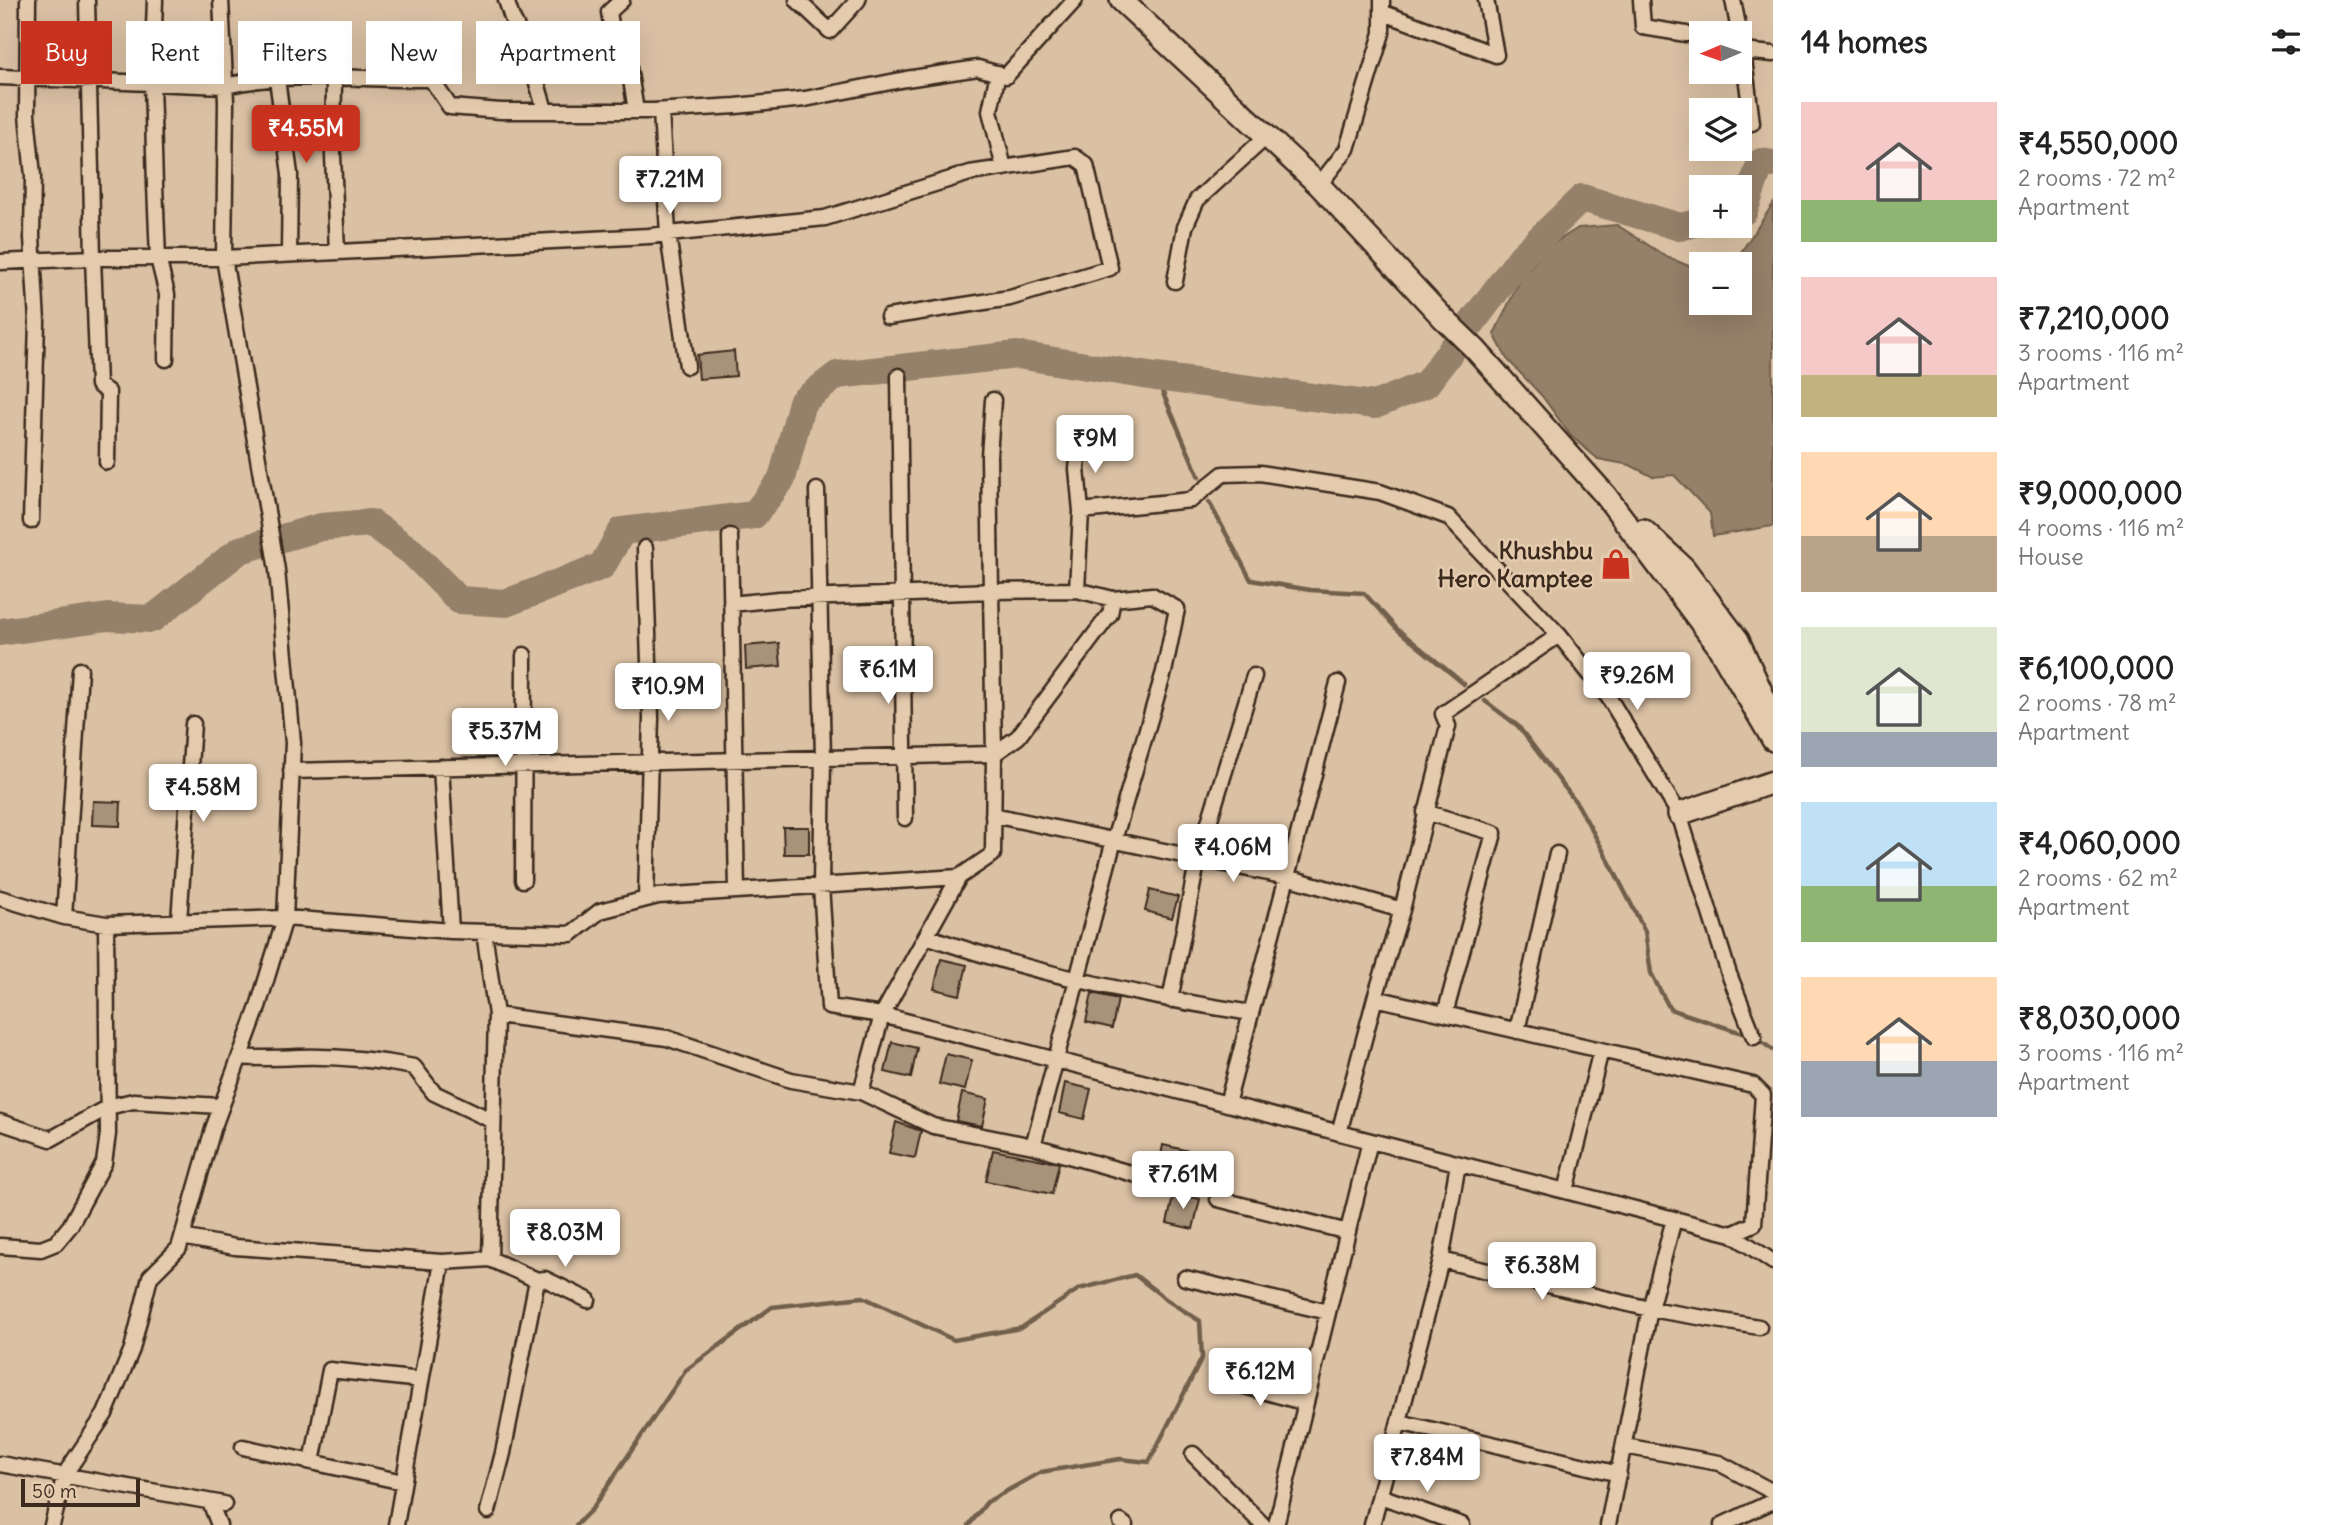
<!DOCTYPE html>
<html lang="en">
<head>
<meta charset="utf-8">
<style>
	:root { --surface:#fff; --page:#f6f6f6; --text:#222; --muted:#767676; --accent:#c8321e }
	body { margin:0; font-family:Delius,sans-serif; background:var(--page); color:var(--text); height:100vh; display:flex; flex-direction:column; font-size:26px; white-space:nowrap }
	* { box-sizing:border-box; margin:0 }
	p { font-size:23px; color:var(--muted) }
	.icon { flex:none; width:38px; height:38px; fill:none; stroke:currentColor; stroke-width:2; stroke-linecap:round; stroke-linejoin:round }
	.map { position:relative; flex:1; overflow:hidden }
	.panel { display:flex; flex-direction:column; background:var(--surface); width:560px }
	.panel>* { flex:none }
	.guide { position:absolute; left:21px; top:21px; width:665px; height:63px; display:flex; gap:14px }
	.needle { width:46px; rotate:268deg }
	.controls { position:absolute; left:1689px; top:21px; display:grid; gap:14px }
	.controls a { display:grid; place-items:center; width:63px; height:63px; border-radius:0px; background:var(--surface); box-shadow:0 7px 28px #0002; font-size:35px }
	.scale { position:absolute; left:21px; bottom:18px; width:119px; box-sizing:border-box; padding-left:7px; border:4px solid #3b2a1e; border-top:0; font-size:19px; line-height:24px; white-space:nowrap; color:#3b2a1e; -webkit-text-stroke:5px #e5cbad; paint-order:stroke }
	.price { position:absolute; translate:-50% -60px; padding:0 16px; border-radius:7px; background:#fff; color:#222; font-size:23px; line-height:46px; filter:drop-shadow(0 2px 4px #0008) }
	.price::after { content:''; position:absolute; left:50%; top:42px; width:21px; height:16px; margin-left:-10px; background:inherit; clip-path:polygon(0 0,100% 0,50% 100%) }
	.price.current { background:var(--accent); color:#fff }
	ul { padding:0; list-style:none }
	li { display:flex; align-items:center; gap:21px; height:175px; padding:0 28px }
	li span { display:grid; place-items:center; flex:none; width:196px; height:140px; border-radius:0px; color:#555 }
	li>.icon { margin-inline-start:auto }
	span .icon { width:84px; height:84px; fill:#fffc; stroke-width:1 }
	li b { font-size:30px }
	h2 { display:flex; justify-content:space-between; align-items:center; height:84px; padding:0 28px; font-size:30px }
	.chip { padding:0 24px; border-radius:0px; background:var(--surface); box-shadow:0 7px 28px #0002; font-size:24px; line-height:63px }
	.chip.current { background:var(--accent); color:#fff }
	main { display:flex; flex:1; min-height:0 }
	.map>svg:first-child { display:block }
	.water { fill:#958069; stroke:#715e4b; stroke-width:2 }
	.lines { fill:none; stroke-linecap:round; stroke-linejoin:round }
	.stream { stroke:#715e4b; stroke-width:4.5 }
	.river { stroke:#958069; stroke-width:28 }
	.building { fill:#a9927a; stroke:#3b2a1e; stroke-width:2 }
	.street-casing { stroke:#3b2a1e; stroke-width:19 }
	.secondary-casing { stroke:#3b2a1e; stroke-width:26 }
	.street { stroke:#e5cbad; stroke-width:14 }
	.secondary { stroke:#e5cbad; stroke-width:21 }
	.labels { text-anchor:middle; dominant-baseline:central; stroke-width:5; stroke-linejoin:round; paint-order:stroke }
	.poi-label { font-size:24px; font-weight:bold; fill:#3b2a1e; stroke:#e5cbad; text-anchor:end }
</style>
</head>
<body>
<main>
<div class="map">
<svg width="1773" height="1525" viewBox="0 0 1773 1525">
	<rect width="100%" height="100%" fill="#dbc1a4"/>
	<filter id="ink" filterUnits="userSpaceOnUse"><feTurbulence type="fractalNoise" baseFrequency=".0143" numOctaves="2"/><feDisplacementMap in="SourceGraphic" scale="14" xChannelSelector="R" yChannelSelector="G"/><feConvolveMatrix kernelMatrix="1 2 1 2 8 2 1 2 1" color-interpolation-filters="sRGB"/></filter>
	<g filter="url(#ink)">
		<path class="water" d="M 1773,204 L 1773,526 L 1713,536 L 1710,513 L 1674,475 L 1653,477 L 1630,465 L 1598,459 L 1571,436 L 1542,396 L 1507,359 L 1494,334 L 1521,278 L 1548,247 L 1578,228 L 1617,225 L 1667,257 L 1701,271 L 1701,303 L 1740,303 L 1740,264 L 1733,264 Z"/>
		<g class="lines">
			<path class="stream" d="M 1156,377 L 1199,477
				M 1209,502 L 1251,580 L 1310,590 L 1364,593 L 1397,629 L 1464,684
				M 1485,701 L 1518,726 L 1578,805 L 1610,863 L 1645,931 L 1651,973 L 1670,1009 L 1748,1035
				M 1756,1038 L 1773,1050
				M 576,1525 L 592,1509 L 686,1370 L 772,1307 L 863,1297 L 954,1340 L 1021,1328 L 1079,1289 L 1135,1275 L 1167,1300 L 1200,1321 L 1202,1358 L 1149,1462 L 1120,1459 L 1041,1472 L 987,1502 L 969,1525"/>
			<path class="river" d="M 1740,213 L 1744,211 L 1761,162 L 1773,164
				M 0,632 L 108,617 L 152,619 L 240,550 L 321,527 L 371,523 L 412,552 L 459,600 L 506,603 L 602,566 L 622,531 L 754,515 L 782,479 L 802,402 L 837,375 L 1017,355 L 1156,377 L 1375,405 L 1426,384 L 1522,256 L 1582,198 L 1680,227 L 1701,222"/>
		</g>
		<path class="building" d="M 734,351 L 736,376 L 699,379 L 697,355 Z
			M 779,643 L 781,666 L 746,669 L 745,646 Z
			M 93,801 L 121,802 L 120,826 L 92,825 Z
			M 783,827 L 809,827 L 809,854 L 784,854 Z
			M 1150,890 L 1178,897 L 1172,918 L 1145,911 Z
			M 941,959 L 967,965 L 960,995 L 934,989 Z
			M 1092,993 L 1118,999 L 1112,1028 L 1086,1022 Z
			M 892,1042 L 917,1048 L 911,1078 L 885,1072 Z
			M 946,1054 L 972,1060 L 965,1090 L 939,1084 Z
			M 1065,1083 L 1091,1089 L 1084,1119 L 1059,1113 Z
			M 962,1093 L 988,1099 L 982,1126 L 956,1121 Z
			M 896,1122 L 921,1131 L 915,1158 L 889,1153 Z
			M 1163,1145 L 1189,1151 L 1183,1182 L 1157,1176 Z
			M 993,1150 L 1059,1163 L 1052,1194 L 986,1181 Z
			M 1174,1193 L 1200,1199 L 1193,1229 L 1167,1223 Z"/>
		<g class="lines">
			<defs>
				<path id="street" d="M 28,0 L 27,115 L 33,176 L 32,237 L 37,322 L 31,521
					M 155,0 L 152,83 L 155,185 L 158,258 L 167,294 L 166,359
					M 506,0 L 512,18 L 526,46 L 545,110
					M 622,0 L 609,12 L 612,31 L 628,61 L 636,111
					M 797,0 L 830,31 L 858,0
					M 1641,0 L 1643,27 L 1686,34
					M 1733,0 L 1743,51 L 1773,54
					M 1384,13 L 1496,55 L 1486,0
					M 1743,51 L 1752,123
					M 998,73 L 990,111 L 1004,168
					M 0,77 L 225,86 C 288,71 365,80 431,79 L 450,107 L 501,111 L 653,111 L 736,106 L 805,99 L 906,79 L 978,68 L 1006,76 L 1075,0
					M 277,79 L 290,174 L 289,254
					M 334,79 L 333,155 L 337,252
					M 661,111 L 668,234 L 687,366
					M 1319,185 L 1347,149 L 1382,33 L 1382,0
					M 0,262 L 93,258 L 87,0
					M 1175,281 L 1185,227 L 1197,200 L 1267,136
					M 899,376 L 905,818
					M 107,462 L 108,392 L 98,385 L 93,258 L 224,258 L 649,236 L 825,218 L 970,173 L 1075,157 L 1086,165 L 1110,268 L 1010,298 L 888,317
					M 817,490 L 823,758 L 821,886 L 829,1007 L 882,1015 L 861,1092
					M 1081,511 L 1191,500 L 1223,474 L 1260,473 L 1380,492 L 1448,517 L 1559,635 L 1443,714 L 1448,726 L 1402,910 L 1375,998 L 1339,1133
					M 730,536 L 737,891
					M 645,548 L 651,718 L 646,899
					M 1077,590 L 1081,511 L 1077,469 L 1080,439
					M 1559,635 L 1609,698 L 1679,814 L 1729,974 L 1754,1037
					M 1338,683 L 1287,877 L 1402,910
					M 441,767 L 451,931
					M 291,771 L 994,754 L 1018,737 L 1110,614 L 1113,599
					M 1425,812 L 1494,833 L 1445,1014
					M 993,815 L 1287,877 L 1227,1104
					M 959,877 L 882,1015 L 1732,1234
					M 523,880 L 524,655
					M 0,898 L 64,917 L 106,924 L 285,918 L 451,931 L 571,934 L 600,911 L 658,896 L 959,877 L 993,854 L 994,754 L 991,591 L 779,599 L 731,604
					M 64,917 L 80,670
					M 179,921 L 193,724
					M 926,936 C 1031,973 1141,996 1251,1013
					M 1375,998 L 1753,1085 L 1763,1095 L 1754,1224 L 1732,1234 L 1773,1262
					M 1170,1000 L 1198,858 L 1254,676
					M 496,1015 L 667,1038 L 791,1080 L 861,1092 L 933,1126 L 1033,1146 L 1114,840 L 1164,672 L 1177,609 L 1152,595 L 1113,599 L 1077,590 L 991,591 L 989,456 L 993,400
					M 1517,1031 L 1557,854
					M 240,1057 C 260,1059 279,1058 300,1057 C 338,1056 377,1060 414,1067 L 434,1093 L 493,1121
					M 0,1122 L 51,1139 L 108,1107 L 133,1101 L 221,1106
					M 1033,1146 L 1148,1178
					M 1566,1191 L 1601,1050
					M 1218,1199 L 1348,1232
					M 182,1237 L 235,1247 L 442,1262 L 396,1525
					M 0,1246 L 41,1249 L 56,1243 L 70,1226 L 104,1163 L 108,1134 L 106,924
					M 490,1259 L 537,1280 L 545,1279 L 588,1300
					M 1441,1260 L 1650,1309 L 1759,1327
					M 442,1262 L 490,1259 L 496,1015 L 484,932
					M 1185,1278 L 1328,1312
					M 1223,1380 L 1306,1403
					M 1399,1422 L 1619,1474
					M 1624,1446 L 1719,1463 L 1773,1492
					M 243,1447 L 403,1482
					M 1193,1454 L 1263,1525
					M 312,1462 L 330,1370 L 421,1380
					M 0,1464 L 224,1504
					M 1380,1496 L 1462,1525
					M 210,1502 L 219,1525
					M 488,1511 L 503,1453 L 537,1280
					M 1121,1522 L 1125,1525
					M 52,1525 L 65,1474 L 105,1414 L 132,1349 L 150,1277 L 179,1248 L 213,1129 L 257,1010 L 285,918 L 293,743 L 277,570 L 224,258 L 226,102 L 221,0
					M 1276,1525 L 1370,1141
					M 1372,1525 L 1441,1260 L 1458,1164
					M 1608,1525 L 1650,1309 L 1674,1219
					M 1722,1525 L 1773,1501"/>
				<path id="secondary" d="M 1121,0 L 1319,185 L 1444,319 L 1475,349 L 1606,496 L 1716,643 L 1773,740
					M 1643,530 L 1684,568 L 1738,640 L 1770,711
					M 1679,814 L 1773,782"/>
			</defs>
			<use href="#street" class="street-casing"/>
			<use href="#secondary" class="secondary-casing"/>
			<use href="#street" class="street"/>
			<use href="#secondary" class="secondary"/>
		</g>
	</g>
	<defs>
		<symbol id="shop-bare" viewBox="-9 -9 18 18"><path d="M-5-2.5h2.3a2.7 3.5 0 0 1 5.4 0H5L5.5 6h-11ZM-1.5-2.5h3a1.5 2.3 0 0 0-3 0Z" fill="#c8321e" stroke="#e5cbad" stroke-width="2.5" paint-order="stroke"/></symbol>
	</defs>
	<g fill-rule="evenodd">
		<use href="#shop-bare" x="1594" y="542" width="44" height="44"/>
	</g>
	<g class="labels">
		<g class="poi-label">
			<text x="1593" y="550">Khushbu<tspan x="1593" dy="28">Hero Kamptee</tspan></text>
		</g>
	</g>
</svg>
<div class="controls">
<a><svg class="needle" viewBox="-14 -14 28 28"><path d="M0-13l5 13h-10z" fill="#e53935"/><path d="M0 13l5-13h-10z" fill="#767676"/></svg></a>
<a><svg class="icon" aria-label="layers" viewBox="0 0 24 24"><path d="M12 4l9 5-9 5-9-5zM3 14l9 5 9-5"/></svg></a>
<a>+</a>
<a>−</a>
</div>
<div class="scale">50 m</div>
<b class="price current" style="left:306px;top:165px">₹4.55M</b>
<b class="price" style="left:670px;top:216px">₹7.21M</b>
<b class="price" style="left:1095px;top:475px">₹9M</b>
<b class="price" style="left:888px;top:706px">₹6.1M</b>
<b class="price" style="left:1637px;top:712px">₹9.26M</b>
<b class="price" style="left:668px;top:723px">₹10.9M</b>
<b class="price" style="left:505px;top:768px">₹5.37M</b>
<b class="price" style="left:203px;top:824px">₹4.58M</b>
<b class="price" style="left:1233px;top:884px">₹4.06M</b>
<b class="price" style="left:1183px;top:1211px">₹7.61M</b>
<b class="price" style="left:565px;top:1269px">₹8.03M</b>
<b class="price" style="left:1542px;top:1302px">₹6.38M</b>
<b class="price" style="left:1260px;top:1408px">₹6.12M</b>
<b class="price" style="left:1427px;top:1494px">₹7.84M</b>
<div class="guide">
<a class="chip current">Buy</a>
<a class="chip">Rent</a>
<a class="chip">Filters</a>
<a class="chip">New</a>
<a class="chip">Apartment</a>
</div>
</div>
<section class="panel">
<h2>14 homes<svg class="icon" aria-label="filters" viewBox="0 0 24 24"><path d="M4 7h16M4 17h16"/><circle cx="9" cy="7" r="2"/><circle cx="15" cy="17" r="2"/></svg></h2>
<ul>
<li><span style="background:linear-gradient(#f6c9c9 70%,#8fb573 0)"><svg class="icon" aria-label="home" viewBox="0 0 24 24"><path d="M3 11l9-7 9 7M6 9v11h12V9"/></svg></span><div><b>₹4,550,000</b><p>2 rooms · 72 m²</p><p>Apartment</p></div></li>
<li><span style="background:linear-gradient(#f6c9c9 70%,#c2b280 0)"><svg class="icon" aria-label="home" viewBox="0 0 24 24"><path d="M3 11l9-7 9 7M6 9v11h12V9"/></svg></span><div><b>₹7,210,000</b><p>3 rooms · 116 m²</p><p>Apartment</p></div></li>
<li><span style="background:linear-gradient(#ffd9b3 60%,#b9a48a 0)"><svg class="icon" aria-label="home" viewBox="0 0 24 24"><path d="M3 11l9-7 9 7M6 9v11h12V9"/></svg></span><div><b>₹9,000,000</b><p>4 rooms · 116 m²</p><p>House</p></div></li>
<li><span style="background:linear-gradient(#dfe7d0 75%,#9aa5b1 0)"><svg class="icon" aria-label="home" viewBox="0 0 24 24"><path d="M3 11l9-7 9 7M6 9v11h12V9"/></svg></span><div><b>₹6,100,000</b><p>2 rooms · 78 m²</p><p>Apartment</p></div></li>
<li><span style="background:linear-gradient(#bfe0f5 60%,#8fb573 0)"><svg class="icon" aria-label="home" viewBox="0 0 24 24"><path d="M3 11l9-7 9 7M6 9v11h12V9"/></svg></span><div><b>₹4,060,000</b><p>2 rooms · 62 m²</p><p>Apartment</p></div></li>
<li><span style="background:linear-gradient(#ffd9b3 60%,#9aa5b1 0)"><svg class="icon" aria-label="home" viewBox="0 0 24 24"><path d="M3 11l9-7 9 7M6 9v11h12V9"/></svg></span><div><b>₹8,030,000</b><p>3 rooms · 116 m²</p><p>Apartment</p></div></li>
</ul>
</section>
</main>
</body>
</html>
